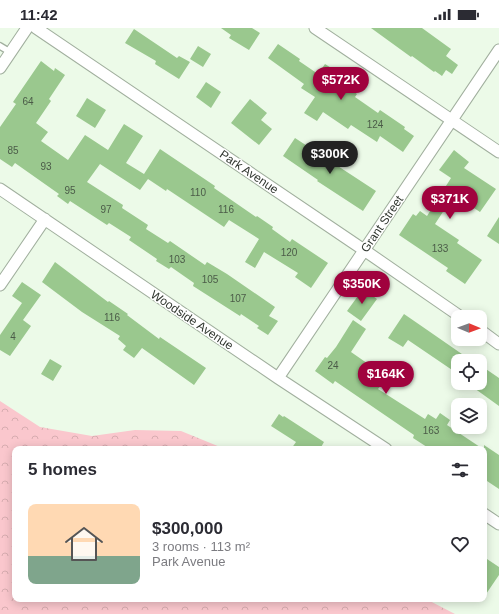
<!DOCTYPE html>
<html lang="en">
<head>
<meta charset="utf-8">
<style>
	:root { --surface:#fff; --page:#f2f2f3; --text:#2b2b33; --muted:#7c7c81; --accent:#a0023e }
	body { margin:0; font-family:Arial,sans-serif; background:var(--page); color:var(--text); height:100vh; display:flex; flex-direction:column; font-size:15px; white-space:nowrap }
	* { box-sizing:border-box; margin:0 }
	p { font-size:13px; color:var(--muted) }
	.icon { flex:none; width:22px; height:22px; fill:none; stroke:currentColor; stroke-width:2; stroke-linecap:round; stroke-linejoin:round }
	.map { position:relative; flex:1; overflow:hidden }
	.details { position:absolute; left:12px; top:418px; width:475px; height:156px; display:flex; flex-direction:column; background:var(--surface); border-radius:8px; box-shadow:0 2px 10px #0003 }
	.details>* { flex:none }
	.needle { width:26px; rotate:91deg }
	.tools { position:absolute; left:451px; top:282px; display:grid; gap:8px }
	.tools a { display:grid; place-items:center; width:36px; height:36px; border-radius:8px; background:var(--surface); box-shadow:0 2px 10px #0003; font-size:20px }
	.price { position:absolute; translate:-50% -34px; padding:0 9px; border-radius:14px; background:var(--accent); color:#fff; font-size:13px; line-height:26px; filter:drop-shadow(0 1px 2px #0008) }
	.price::after { content:''; position:absolute; left:50%; top:24px; width:12px; height:9px; margin-left:-6px; background:inherit; clip-path:polygon(0 0,100% 0,50% 100%) }
	.price.on { background:#222; color:#fff }
	ul { padding:0; list-style:none }
	li { display:flex; align-items:center; gap:12px; height:100px; padding:0 16px }
	li span { display:grid; place-items:center; flex:none; width:112px; height:80px; border-radius:8px; color:#555 }
	li>.icon { margin-inline-start:auto }
	span .icon { width:48px; height:48px; fill:#fffc; stroke-width:1 }
	li b { font-size:17px }
	h2 { display:flex; justify-content:space-between; align-items:center; height:48px; padding:0 16px; font-size:17px }
	.status { display:flex; justify-content:space-between; align-items:center; height:28px; padding:0 20px; background:var(--surface); direction:ltr }
	.status svg { height:11px; fill:currentColor }
	.map>svg:first-child { display:block }
	.forest { fill:url(#forest-crowns) }
	.building { fill:#9ac88e }
	.lines { fill:none; stroke-linecap:round; stroke-linejoin:round }
	.lane-casing { stroke:#a1af9e; stroke-width:8 }
	.street-casing { stroke:#a1af9e; stroke-width:13 }
	.lane { stroke:#fff; stroke-width:5.5 }
	.street { stroke:#fff; stroke-width:11 }
	.labels { text-anchor:middle; dominant-baseline:central; stroke-width:3; stroke-linejoin:round; paint-order:stroke }
	.number-label { font-size:10px; fill:#4b5b48 }
	.street-label { font-size:12px; fill:#313730; stroke:#fff }
</style>
</head>
<body>
<div class="status"><b>11:42</b><svg viewBox="0 0 49 12"><path d="M0 12V9h3v3zM5 12V6h3v6zM10 12V3h3v9zM15 12V0h3v12zM26 1h20v11H26zM47 4h2v5h-2z"/></svg></div>
<div class="map">
<svg width="499" height="586" viewBox="0 0 499 586">
	<defs>
		<pattern id="forest-crowns" width="20" height="18" patternUnits="userSpaceOnUse"><rect width="20" height="18" fill="#fac7cd"/><path d="M2 6a3 3 0 1 1 6 0M12 15a3 3 0 1 1 6 0" fill="none" stroke="#d7acb0"/></pattern>
	</defs>
	<rect width="100%" height="100%" fill="#ecfae8"/>
	<path class="forest" d="M 0,373 L 40,399 L 92,408 L 135,402 L 181,403 L 225,421 L 15,421 L 15,571 L 426,571 L 455,586 L 0,586 Z"/>
	<path class="building" d="M 221,0 L 252,0 L 260,5 L 249,22 L 229,10 L 231,7 Z
		M 371,0 L 422,0 L 451,21 L 446,28 L 458,37 L 452,46 L 446,42 L 442,48 L 435,43 L 434,44 L 412,28 L 411,29 Z
		M 134,1 L 177,30 L 179,28 L 190,34 L 179,51 L 155,36 L 156,33 L 125,15 Z
		M 278,16 L 300,31 L 299,33 L 318,46 L 325,36 L 341,46 L 337,52 L 357,66 L 355,69 L 378,85 L 380,82 L 405,99 L 404,101 L 414,108 L 403,124 L 380,108 L 377,114 L 351,97 L 348,101 L 323,84 L 317,93 L 304,85 L 315,69 L 301,60 L 304,56 L 268,30 Z
		M 198,18 L 211,26 L 203,39 L 190,31 Z
		M 41,33 L 54,43 L 55,40 L 65,47 L 49,71 L 51,73 L 36,95 L 48,104 L 41,113 L 68,132 L 85,107 L 108,122 L 124,96 L 143,108 L 126,135 L 144,146 L 160,121 L 215,158 L 214,160 L 256,189 L 257,188 L 273,199 L 272,201 L 290,214 L 292,211 L 328,235 L 311,260 L 295,249 L 298,245 L 264,224 L 255,240 L 245,234 L 259,211 L 229,192 L 224,199 L 167,161 L 166,163 L 148,151 L 140,162 L 100,136 L 87,154 L 123,177 L 122,180 L 148,197 L 146,201 L 168,215 L 170,213 L 205,237 L 207,234 L 227,246 L 275,279 L 269,288 L 278,293 L 268,307 L 257,300 L 259,298 L 241,286 L 240,288 L 193,258 L 194,255 L 171,239 L 169,241 L 156,233 L 157,231 L 129,212 L 131,209 L 109,195 L 107,197 L 70,173 L 68,176 L 57,168 L 59,166 L 15,135 L 12,139 L 0,131 L 0,99 L 16,76 L 13,74 Z
		M 206,54 L 221,64 L 211,80 L 196,69 Z
		M 87,70 L 106,82 L 95,100 L 76,88 Z
		M 250,71 L 267,85 L 261,92 L 272,101 L 259,117 L 231,95 Z
		M 295,110 L 376,163 L 363,183 L 317,153 L 318,152 L 283,128 Z
		M 454,122 L 469,134 L 464,140 L 496,161 L 480,184 L 454,167 L 435,196 L 459,212 L 457,215 L 482,232 L 465,256 L 446,243 L 448,240 L 399,207 L 413,186 L 416,188 L 420,183 L 427,188 L 451,150 L 439,142 Z
		M 499,189 L 499,216 L 487,208 Z
		M 55,234 L 108,274 L 109,273 L 128,286 L 127,287 L 159,311 L 160,309 L 206,340 L 194,357 L 142,320 L 134,330 L 123,322 L 126,318 L 118,311 L 120,308 L 82,284 L 42,254 Z
		M 22,254 L 41,267 L 23,292 L 31,298 L 10,328 L 0,322 L 0,307 L 22,275 L 12,268 Z
		M 363,261 L 377,271 L 361,293 L 347,283 Z
		M 404,286 L 420,297 L 472,333 L 458,333 L 458,346 L 408,312 L 403,319 L 388,310 Z
		M 353,292 L 366,301 L 351,324 L 387,349 L 378,361 L 425,391 L 428,386 L 436,391 L 440,385 L 450,392 L 447,397 L 483,421 L 430,421 L 413,410 L 414,407 L 335,353 L 333,356 L 315,343 L 325,329 L 327,330 L 336,319 Z
		M 50,331 L 62,338 L 53,353 L 41,346 Z
		M 480,337 L 499,350 L 499,378 L 467,355 L 480,355 Z
		M 279,386 L 283,389 L 284,388 L 324,414 L 320,421 L 291,421 L 296,414 L 271,398 Z
		M 484,417 L 499,427 L 499,461 L 484,451 Z
		M 484,529 L 499,539 L 499,547 L 484,569 Z"/>
	<g class="lines">
		<defs>
			<path id="lane" d="M 0,18 L 10,24"/>
			<path id="street" d="M 36,0 L 364,222 L 461,289
				M 315,0 L 499,124
				M 0,40 L 27,0
				M 0,161 L 278,350 L 386,421
				M 0,257 L 45,191
				M 480,302 L 499,316
				M 278,350 L 499,22
				M 484,486 L 499,496"/>
		</defs>
		<use href="#lane" class="lane-casing"/>
		<use href="#street" class="street-casing"/>
		<use href="#lane" class="lane"/>
		<use href="#street" class="street"/>
	</g>
	<g class="labels">
		<g class="number-label">
			<text x="28" y="73">64</text>
			<text x="375" y="96">124</text>
			<text x="13" y="122">85</text>
			<text x="46" y="138">93</text>
			<text x="70" y="162">95</text>
			<text x="198" y="164">110</text>
			<text x="106" y="181">97</text>
			<text x="226" y="181">116</text>
			<text x="440" y="220">133</text>
			<text x="289" y="224">120</text>
			<text x="177" y="231">103</text>
			<text x="210" y="251">105</text>
			<text x="238" y="270">107</text>
			<text x="112" y="289">116</text>
			<text x="13" y="308">4</text>
			<text x="333" y="337">24</text>
			<text x="431" y="402">163</text>
		</g>
		<g class="street-label">
			<text transform="translate(249 144) rotate(34)">Park Avenue</text>
			<text transform="translate(382 196) rotate(-56)">Grant Street</text>
			<text transform="translate(192 292) rotate(34)">Woodside Avenue</text>
		</g>
	</g>
</svg>
<div class="tools">
<a><svg class="needle" viewBox="-14 -14 28 28"><path d="M0-13l5 13h-10z" fill="#e53935"/><path d="M0 13l5-13h-10z" fill="#7c7c81"/></svg></a>
<a><svg class="icon" aria-label="locate" viewBox="0 0 24 24"><circle cx="12" cy="12" r="6"/><path d="M12 2v4M12 18v4M2 12h4M18 12h4"/></svg></a>
<a><svg class="icon" aria-label="layers" viewBox="0 0 24 24"><path d="M12 4l9 5-9 5-9-5zM3 14l9 5 9-5"/></svg></a>
</div>
<b class="price" style="left:341px;top:73px">$572K</b>
<b class="price on" style="left:330px;top:147px">$300K</b>
<b class="price" style="left:450px;top:192px">$371K</b>
<b class="price" style="left:362px;top:277px">$350K</b>
<b class="price" style="left:386px;top:367px">$164K</b>
<section class="details">
<h2>5 homes<svg class="icon" aria-label="filters" viewBox="0 0 24 24"><path d="M4 7h16M4 17h16"/><circle cx="9" cy="7" r="2"/><circle cx="15" cy="17" r="2"/></svg></h2>
<ul>
<li><span style="background:linear-gradient(#ffd9b3 65%,#7fa58c 0)"><svg class="icon" aria-label="home" viewBox="0 0 24 24"><path d="M3 11l9-7 9 7M6 9v11h12V9"/></svg></span><div><b>$300,000</b><p>3 rooms · 113 m²</p><p>Park Avenue</p></div><svg class="icon" aria-label="heart" viewBox="0 0 24 24"><path d="M12 20l-8-8c-3-5 5-10 8-4 3-6 11-1 8 4z"/></svg></li>
</ul>
</section>
</div>
</body>
</html>
